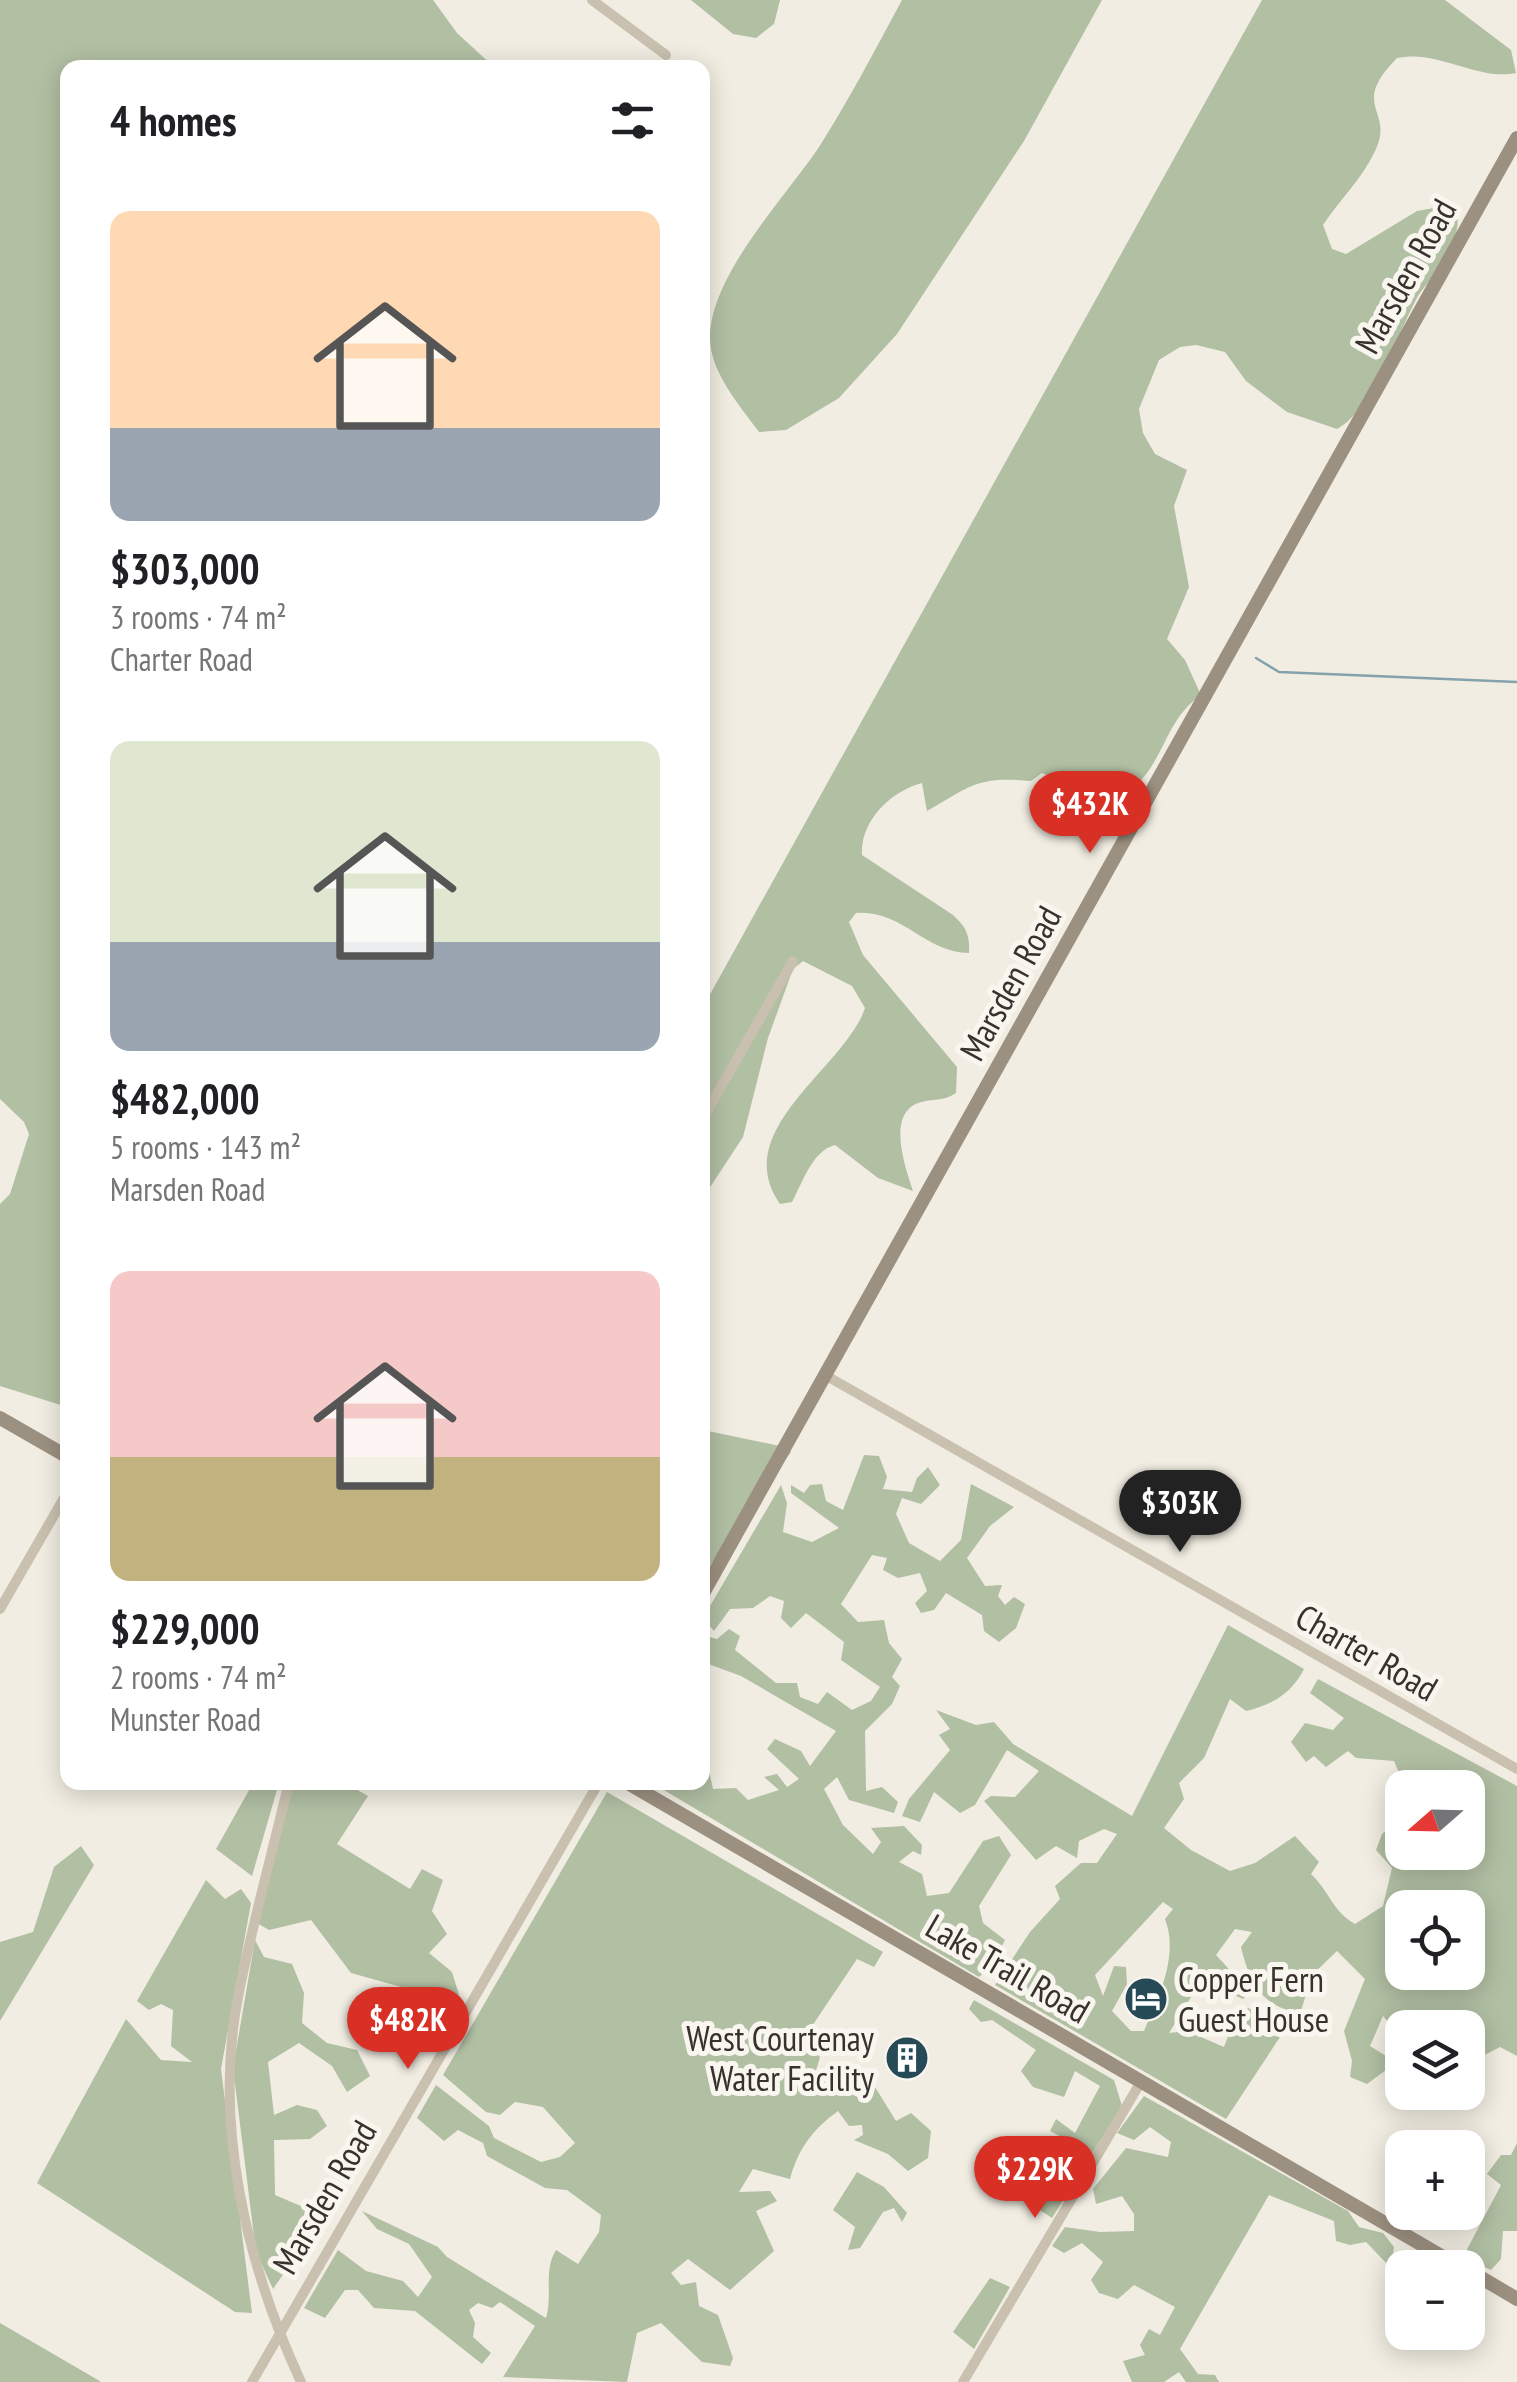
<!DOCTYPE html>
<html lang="en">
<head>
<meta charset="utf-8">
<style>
	:root { --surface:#fff; --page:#f2f2f2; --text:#202124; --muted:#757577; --accent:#d93025 }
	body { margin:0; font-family:"PT Sans Narrow",sans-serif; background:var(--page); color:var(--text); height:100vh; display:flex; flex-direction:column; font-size:38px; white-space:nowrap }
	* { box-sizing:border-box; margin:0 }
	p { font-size:32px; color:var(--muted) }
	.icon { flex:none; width:55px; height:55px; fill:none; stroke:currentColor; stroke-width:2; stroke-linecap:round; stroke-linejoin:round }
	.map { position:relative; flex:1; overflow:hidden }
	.sheet { position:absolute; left:60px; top:60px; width:650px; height:1730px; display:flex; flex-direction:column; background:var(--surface); border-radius:20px; box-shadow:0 5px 25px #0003 }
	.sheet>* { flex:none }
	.needle { width:65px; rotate:250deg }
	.buttons { position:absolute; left:1385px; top:1770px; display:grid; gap:20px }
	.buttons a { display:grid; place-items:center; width:100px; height:100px; border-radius:20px; background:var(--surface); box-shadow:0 5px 25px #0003; font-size:50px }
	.price { position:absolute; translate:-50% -85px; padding:0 22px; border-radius:35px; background:var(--accent); color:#fff; font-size:32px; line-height:65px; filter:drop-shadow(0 2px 5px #0008) }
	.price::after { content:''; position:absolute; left:50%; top:60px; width:30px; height:22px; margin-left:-15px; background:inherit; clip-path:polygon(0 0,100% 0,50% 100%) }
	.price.active { background:#222; color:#fff }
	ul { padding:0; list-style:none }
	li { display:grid; align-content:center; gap:20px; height:530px; padding:0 50px }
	li span { display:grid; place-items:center; height:310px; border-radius:20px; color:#555 }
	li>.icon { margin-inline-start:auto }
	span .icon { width:180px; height:180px; fill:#fffc; stroke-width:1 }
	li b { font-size:42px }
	h2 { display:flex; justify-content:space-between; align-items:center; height:120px; padding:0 50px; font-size:42px }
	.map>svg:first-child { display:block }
	.green { fill:#b1bfa3; fill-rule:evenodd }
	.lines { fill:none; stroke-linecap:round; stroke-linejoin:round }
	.stream { stroke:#84a2ab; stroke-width:2.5 }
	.street { stroke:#c9c0af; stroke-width:10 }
	.secondary { stroke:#9c9080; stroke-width:14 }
	.labels { text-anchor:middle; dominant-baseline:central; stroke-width:10; stroke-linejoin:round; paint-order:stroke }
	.street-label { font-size:35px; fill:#38322c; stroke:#f9f6ef }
	.poi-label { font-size:35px; fill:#38322c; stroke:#f9f6ef; text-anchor:start }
</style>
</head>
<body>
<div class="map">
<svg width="1517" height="2382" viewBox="0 0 1517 2382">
	<rect width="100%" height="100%" fill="#f1ede2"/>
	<path class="green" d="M 0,0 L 433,0 L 457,33 L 494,67 L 68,68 L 67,1407 L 0,1386 L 0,1204 L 10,1194 L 29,1134 L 24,1122 L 0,1099 Z
		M 691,0 L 780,0 L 774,24 L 756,38 L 733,34 Z
		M 902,0 L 1102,0 L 1024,141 L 897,334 L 839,398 L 786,430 L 759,432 C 740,406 710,372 710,338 C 710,275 785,198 819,147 C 849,100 875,50 902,0 Z
		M 1262,0 L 1445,0 L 1511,50 L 1516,73 C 1477,81 1438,49 1397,58 C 1349,107 1394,109 1376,149 C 1363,178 1340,199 1323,225 L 1332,249 L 1346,254 L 1417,211 L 1445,206 L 1457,214 C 1460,229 1453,244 1446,258 C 1439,273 1426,283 1418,296 C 1398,332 1373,410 1337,429 L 1287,412 L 1246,381 L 1225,352 L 1196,345 L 1180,347 L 1159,360 L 1139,409 L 1143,433 L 1155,454 L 1187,470 L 1174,506 L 1189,587 L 1167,639 L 1185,660 L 1201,695 C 1158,725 1168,773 1112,802 L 1042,773 L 1031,781 C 978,776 972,785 927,811 L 922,783 C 891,791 860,821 862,855 L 953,915 C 966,927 970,935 969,953 C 926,953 901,909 856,913 L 849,922 L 863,955 L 957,1067 L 956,1093 C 943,1102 933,1098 918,1103 C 886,1115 906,1169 913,1191 L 878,1178 L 835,1145 C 812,1151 803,1182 792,1202 L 780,1204 C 728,1130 845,1068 865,1008 L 852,986 L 803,961 L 793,969 L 768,1038 L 743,1137 L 703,1198 L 703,1007 Z
		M 703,1430 L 780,1446 L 791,1452 L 703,1575 Z
		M 864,1455 L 879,1456 L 887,1477 L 883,1489 L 912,1492 L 917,1478 L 928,1467 L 940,1485 L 921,1504 L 902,1498 L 896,1514 L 909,1543 L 940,1561 L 961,1540 L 971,1484 L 1014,1507 L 990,1526 L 967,1558 L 985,1586 L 1002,1585 L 998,1596 L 1005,1605 L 1014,1597 L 1025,1604 L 1016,1628 L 999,1642 L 984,1631 L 982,1615 L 946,1593 L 934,1610 L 921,1613 L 915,1603 L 927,1591 L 920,1573 L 898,1578 L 883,1570 L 887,1558 L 872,1555 L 841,1604 L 858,1622 L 884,1620 L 889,1643 L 902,1659 L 892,1677 L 900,1686 L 892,1704 L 865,1731 L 866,1791 L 882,1787 L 898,1802 L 894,1813 L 849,1800 L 837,1777 L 824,1789 L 843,1825 L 873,1854 L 881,1842 L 871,1828 L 904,1826 L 922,1845 L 921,1855 L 913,1851 L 899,1862 L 922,1874 L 927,1896 L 949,1893 L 983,1841 L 999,1836 L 1011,1855 L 979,1906 L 983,1923 L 1005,1940 L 993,1964 L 979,1977 L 652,1783 L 702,1782 L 703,1743 L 713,1789 L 736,1788 L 748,1800 L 779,1790 L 764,1777 L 777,1774 L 787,1787 L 799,1779 L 767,1749 L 775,1739 L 801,1751 L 810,1766 L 836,1731 L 741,1676 L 703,1662 L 703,1635 L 717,1639 L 729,1629 L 740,1636 L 735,1650 L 776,1683 L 797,1683 L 800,1697 L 818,1704 L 827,1692 L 852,1710 L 871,1701 L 880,1687 L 841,1660 L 844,1642 L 806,1613 L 791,1628 L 781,1618 L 784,1601 L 770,1596 L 753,1608 L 730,1609 L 714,1631 L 707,1623 L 710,1606 L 781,1485 L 787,1503 L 783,1532 L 812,1542 L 839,1528 L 791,1493 L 791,1485 L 804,1493 L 810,1485 L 822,1484 L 826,1501 L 843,1510 Z
		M 1228,1625 L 1304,1669 C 1292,1693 1272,1705 1246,1711 L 1230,1699 L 1204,1758 L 1179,1783 L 1184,1799 L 1164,1828 L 1191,1850 L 1230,1871 L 1255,1863 L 1295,1836 L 1319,1862 L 1311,1874 C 1330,1892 1332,1911 1355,1924 L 1383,1906 L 1392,1868 L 1376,1850 L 1382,1834 L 1401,1819 L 1402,1810 L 1402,1852 L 1468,1852 L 1468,1788 L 1405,1787 L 1394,1761 L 1356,1758 L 1348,1751 L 1326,1767 L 1314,1756 L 1306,1762 L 1291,1742 L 1305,1723 L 1333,1730 L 1344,1718 L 1310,1693 L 1318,1679 L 1517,1786 L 1517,2056 L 1500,2047 L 1477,2059 L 1468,2073 L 1468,2028 L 1402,2028 L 1402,2038 L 1383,2016 L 1370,2046 L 1402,2066 L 1402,2077 L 1386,2070 L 1367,2084 L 1350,2077 L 1352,2061 L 1344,2031 L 1365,1979 L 1337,1951 L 1312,1975 L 1300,2014 C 1261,2005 1250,1984 1241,1947 L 1252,1932 L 1235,1929 L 1216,1955 L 1250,1992 L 1243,1999 L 1218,1988 L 1204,1976 L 1169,2033 L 1187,2031 L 1224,2047 L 1237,2013 L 1249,2008 L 1280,2037 L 1226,2119 L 995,1985 L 1030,1932 L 1060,1899 L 1055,1886 L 1081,1863 L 1097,1863 L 1117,1834 L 1104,1829 L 1079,1841 L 1077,1858 L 1056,1846 L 1036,1860 L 984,1801 L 991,1796 L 1015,1797 L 1039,1771 L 1007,1750 L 975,1805 L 960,1813 L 934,1792 L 920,1822 L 902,1816 L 909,1799 L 950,1750 L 939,1735 L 950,1729 L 936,1710 L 976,1725 L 994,1722 L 1013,1744 L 1132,1816 ZM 1163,1902 L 1173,1909 L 1165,1919 C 1179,1955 1159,1997 1144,2031 L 1131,2031 L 1112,2011 L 1127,1984 L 1126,1967 L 1114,1966 L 1103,1996 L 1095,1975 ZM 1402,1908 L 1468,1908 L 1468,1972 L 1402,1972 Z
		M 253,1783 L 279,1783 L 252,1876 L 216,1849 Z
		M 294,1783 L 345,1783 L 368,1796 L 337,1844 L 410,1889 L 422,1869 L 443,1880 L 432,1911 L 447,1934 L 429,1953 L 452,1972 L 459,1995 L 430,1995 L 351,1973 L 311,1920 L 269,1930 L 257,1923 Z
		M 607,1792 L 883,1952 L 874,1967 L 857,1959 L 802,2041 L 820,2057 L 815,2074 L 837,2091 L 850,2090 L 859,2099 L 875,2087 L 896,2121 L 911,2113 L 931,2131 L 928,2158 L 908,2171 L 888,2154 L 854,2140 L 863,2135 L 862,2125 L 849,2126 L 838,2111 C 813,2129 798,2149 790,2179 L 753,2169 L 739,2192 L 770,2191 L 777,2201 L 756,2211 L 774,2251 L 730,2290 L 688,2259 L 671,2273 L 681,2285 L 696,2282 L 699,2306 L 718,2315 L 733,2358 L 730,2366 L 702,2362 L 661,2323 L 637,2333 L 627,2382 L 503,2377 L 535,2326 L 500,2302 L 492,2308 L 478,2303 L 469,2310 L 475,2323 L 473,2337 L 491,2353 L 482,2364 L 415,2311 L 374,2308 L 358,2290 L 345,2290 L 325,2318 L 304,2308 L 338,2250 L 366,2271 L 403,2281 L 418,2297 L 432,2277 L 409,2244 L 377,2229 L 362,2211 L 438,2247 L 447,2257 L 546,2318 C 553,2295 543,2271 556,2250 L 578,2264 L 599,2232 L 601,2215 L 567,2190 L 545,2188 L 487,2156 L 483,2143 L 458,2130 L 444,2141 L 417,2118 L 436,2085 L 489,2126 L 494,2138 L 541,2162 L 560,2157 L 575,2143 L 543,2107 L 515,2102 L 500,2115 L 486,2112 L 443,2075 Z
		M 81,1846 L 94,1865 L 0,2021 L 0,1942 L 33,1932 L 54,1867 Z
		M 206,1880 L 225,1899 L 241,1889 L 251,1903 L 221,2069 L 252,2313 L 235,2312 L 37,2183 L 126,2019 L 161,2060 L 192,2062 L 171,2046 L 173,2010 L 161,2004 L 149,2010 L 137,2001 Z
		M 255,1940 L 264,1957 L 292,1964 L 304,1993 L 302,2023 L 327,2043 L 357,2050 L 370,2076 L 347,2092 L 332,2066 L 299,2043 L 268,2062 L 274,2115 L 297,2105 L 317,2110 L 327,2126 L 310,2139 L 274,2140 L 275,2195 L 324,2216 L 273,2289 L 256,2252 L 233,2068 Z
		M 974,2000 L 1114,2080 L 1122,2106 L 1052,2218 L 1014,2193 L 1043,2198 L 1078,2146 L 1050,2131 L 1056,2119 L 1075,2133 L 1100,2086 L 1075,2071 L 1064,2097 L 1033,2087 L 1021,2071 L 1036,2050 L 992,2020 L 981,2022 L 969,2009 Z
		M 1144,2096 L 1348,2211 L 1359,2227 L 1383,2233 L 1394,2247 L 1391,2268 L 1366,2242 L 1350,2245 L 1336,2241 L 1334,2221 L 1269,2195 L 1180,2349 L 1198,2374 L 1215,2375 L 1219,2382 L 1186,2382 L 1179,2372 L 1164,2382 L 1132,2382 L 1123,2361 L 1145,2355 L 1140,2345 L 1149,2329 L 1160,2335 L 1175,2307 L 1134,2285 L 1118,2299 L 1099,2293 L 1091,2280 L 1103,2262 L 1082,2243 L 1064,2253 L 1052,2246 L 1065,2227 L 1100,2232 L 1134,2231 L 1134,2214 L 1122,2196 L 1096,2204 L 1093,2189 L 1126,2148 L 1168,2157 L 1171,2142 L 1150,2127 L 1134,2140 L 1117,2133 Z
		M 1517,2143 L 1517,2231 L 1503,2231 L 1501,2259 L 1491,2270 L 1463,2257 L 1501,2185 L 1487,2174 L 1501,2155 L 1511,2155 Z
		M 857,2172 L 884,2187 L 907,2213 L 902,2222 L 894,2208 L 883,2212 L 860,2248 L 848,2250 L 855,2227 L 833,2210 Z
		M 990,2278 L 1010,2287 L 974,2349 L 953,2332 Z
		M 0,2323 L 98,2380 L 101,2382 L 0,2382 Z"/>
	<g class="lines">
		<path class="stream" d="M 1256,658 L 1279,672 L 1517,682"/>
		<path class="street" d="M 592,0 L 666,55
			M 702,1120 L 793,961
			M 825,1375 L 1517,1769
			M 0,1609 L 68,1491
			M 289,1782 C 272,1854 252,1925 238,1997 C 213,2127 247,2265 301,2382
			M 252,2382 L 599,1782
			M 963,2382 L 1142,2080"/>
		<path class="secondary" d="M 0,1418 L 68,1457
			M 702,1595 L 1517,138
			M 626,1782 L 1462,2268
			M 1468,2270 L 1517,2299"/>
	</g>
	<defs>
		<symbol id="hotel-disc" viewBox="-11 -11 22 22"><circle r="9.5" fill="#264a56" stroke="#f9f6ef"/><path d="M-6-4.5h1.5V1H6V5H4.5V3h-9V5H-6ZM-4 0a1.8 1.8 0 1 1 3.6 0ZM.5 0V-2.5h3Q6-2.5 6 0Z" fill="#fff"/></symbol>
		<symbol id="building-disc" viewBox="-11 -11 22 22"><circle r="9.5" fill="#264a56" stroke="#f9f6ef"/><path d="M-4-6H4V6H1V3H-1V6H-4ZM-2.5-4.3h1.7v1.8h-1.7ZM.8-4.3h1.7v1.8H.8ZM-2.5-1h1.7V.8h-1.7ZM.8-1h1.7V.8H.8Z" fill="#fff"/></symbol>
	</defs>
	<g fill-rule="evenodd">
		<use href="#hotel-disc" x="1121" y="1974" width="50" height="50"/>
		<use href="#building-disc" x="882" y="2033" width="50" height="50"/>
	</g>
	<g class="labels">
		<g class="street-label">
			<text transform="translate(1405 276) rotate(-61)">Marsden Road</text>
			<text transform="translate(1010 983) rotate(-61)">Marsden Road</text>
			<text transform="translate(1367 1652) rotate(30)">Charter Road</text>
			<text transform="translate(1008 1968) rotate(30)">Lake Trail Road</text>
			<text transform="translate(324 2197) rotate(-60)">Marsden Road</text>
		</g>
		<g class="poi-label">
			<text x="1178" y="1979">Copper Fern<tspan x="1178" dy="40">Guest House</tspan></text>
			<text x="874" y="2038" text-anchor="end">West Courtenay<tspan x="874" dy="40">Water Facility</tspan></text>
		</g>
	</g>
</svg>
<div class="buttons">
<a><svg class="needle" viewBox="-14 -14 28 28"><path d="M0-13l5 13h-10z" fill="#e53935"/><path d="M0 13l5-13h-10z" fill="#757577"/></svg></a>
<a><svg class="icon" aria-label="locate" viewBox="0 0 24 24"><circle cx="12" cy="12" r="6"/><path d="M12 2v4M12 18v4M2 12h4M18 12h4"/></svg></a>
<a><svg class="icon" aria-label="layers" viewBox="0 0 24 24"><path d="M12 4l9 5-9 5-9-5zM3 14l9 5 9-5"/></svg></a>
<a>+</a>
<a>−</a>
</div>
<b class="price" style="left:1090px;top:856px">$432K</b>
<b class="price active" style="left:1180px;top:1555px">$303K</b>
<b class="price" style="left:408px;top:2072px">$482K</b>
<b class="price" style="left:1035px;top:2221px">$229K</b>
<section class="sheet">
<h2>4 homes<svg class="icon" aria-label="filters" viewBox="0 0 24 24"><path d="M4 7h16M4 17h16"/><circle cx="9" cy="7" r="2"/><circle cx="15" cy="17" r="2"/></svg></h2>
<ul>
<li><span style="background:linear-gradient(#ffd9b3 70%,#9aa5b1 0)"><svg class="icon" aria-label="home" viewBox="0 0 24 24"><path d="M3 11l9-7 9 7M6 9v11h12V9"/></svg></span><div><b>$303,000</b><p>3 rooms · 74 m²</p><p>Charter Road</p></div></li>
<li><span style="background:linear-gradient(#dfe7d0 65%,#9aa5b1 0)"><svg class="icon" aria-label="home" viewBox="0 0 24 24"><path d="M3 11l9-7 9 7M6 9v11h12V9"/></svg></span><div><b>$482,000</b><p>5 rooms · 143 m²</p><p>Marsden Road</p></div></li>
<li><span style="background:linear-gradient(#f6c9c9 60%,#c2b280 0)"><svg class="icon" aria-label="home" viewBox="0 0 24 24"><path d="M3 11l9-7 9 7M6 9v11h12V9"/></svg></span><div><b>$229,000</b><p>2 rooms · 74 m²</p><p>Munster Road</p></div></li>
</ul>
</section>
</div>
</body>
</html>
